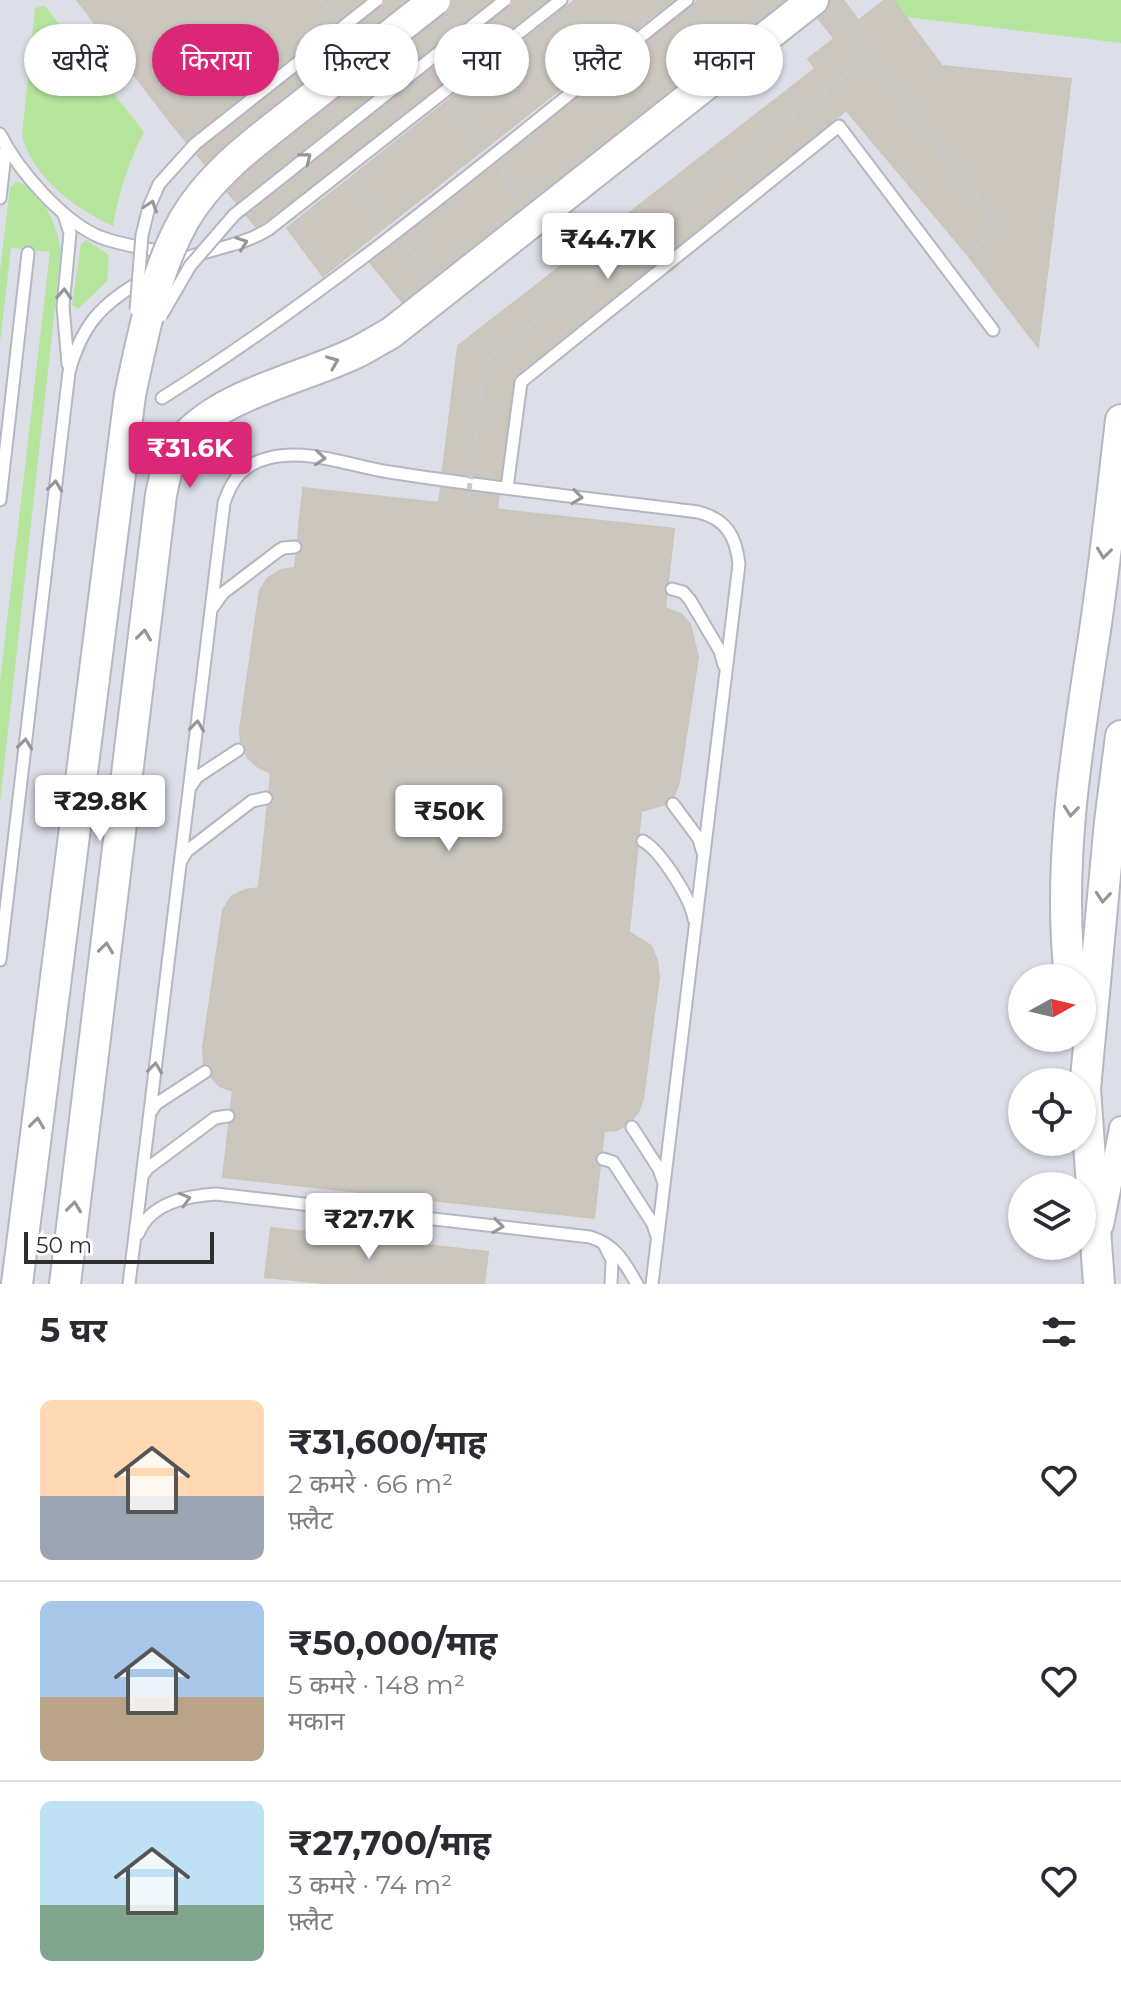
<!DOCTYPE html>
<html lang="hi">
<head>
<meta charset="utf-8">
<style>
	:root { --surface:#fff; --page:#f2f2f3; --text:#2b2b33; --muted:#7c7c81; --line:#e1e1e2; --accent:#db2777 }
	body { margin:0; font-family:Montserrat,"Noto Sans Devanagari",sans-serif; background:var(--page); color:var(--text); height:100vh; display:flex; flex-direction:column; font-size:30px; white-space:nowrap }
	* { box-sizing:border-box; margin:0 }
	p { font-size:26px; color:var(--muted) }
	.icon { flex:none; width:44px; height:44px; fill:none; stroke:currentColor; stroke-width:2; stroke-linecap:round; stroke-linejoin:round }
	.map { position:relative; height:1284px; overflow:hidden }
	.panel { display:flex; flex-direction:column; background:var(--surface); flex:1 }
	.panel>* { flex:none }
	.guide { position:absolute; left:24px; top:24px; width:1074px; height:72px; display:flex; gap:16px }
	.needle { width:52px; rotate:82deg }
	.controls { position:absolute; left:1008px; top:964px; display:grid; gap:16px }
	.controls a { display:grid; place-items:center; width:88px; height:88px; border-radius:50%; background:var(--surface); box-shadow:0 2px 6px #0004; font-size:40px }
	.scale { position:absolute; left:24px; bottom:20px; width:190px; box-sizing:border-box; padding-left:8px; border:4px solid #2e2e2e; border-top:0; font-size:22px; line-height:28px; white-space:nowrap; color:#2e2e2e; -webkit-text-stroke:6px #fff; paint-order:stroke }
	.price { position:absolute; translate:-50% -68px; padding:0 18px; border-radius:8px; background:#fff; color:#222; font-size:26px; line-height:52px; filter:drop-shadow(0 2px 4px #0008) }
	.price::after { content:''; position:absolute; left:50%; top:48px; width:24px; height:18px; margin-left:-12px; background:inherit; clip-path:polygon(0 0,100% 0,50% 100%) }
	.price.active { background:var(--accent); color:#fff }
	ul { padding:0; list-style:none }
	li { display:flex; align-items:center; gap:24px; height:200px; padding:0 40px }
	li+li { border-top:2px solid var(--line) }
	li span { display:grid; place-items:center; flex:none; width:224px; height:160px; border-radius:12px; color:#555 }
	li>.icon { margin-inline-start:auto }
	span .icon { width:96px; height:96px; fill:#fffc; stroke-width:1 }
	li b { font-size:34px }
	h2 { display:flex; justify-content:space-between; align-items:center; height:96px; padding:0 40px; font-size:34px }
	.pill { padding:0 28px; border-radius:36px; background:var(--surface); box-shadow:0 2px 6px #0004; font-size:28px; line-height:72px }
	.pill.active { background:var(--accent); color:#fff }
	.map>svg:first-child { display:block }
	.airport { fill:#dcdee8; fill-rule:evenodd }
	.green { fill:#b6e59e }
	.building { fill:#cbc7bf; stroke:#cbc5ba; stroke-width:2 }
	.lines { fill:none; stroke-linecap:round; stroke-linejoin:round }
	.lane-casing { stroke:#b4b7c1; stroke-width:15 }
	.street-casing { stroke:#b4b7c1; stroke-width:26 }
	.secondary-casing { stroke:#b4b7c1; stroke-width:34 }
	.path { stroke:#c9c9c9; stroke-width:5; stroke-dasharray:6 4; stroke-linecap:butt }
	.lane { stroke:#fff; stroke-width:11 }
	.street { stroke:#fff; stroke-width:22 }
	.secondary { stroke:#fff; stroke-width:30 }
	.lane-bridge-casing { stroke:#b4b7c1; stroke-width:15; stroke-linecap:butt }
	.secondary-bridge-casing { stroke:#b4b7c1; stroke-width:34; stroke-linecap:butt }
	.path-bridge { stroke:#c9c9c9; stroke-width:5; stroke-dasharray:6 4; stroke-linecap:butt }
	.lane-bridge { stroke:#fff; stroke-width:11 }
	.secondary-bridge { stroke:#fff; stroke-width:30 }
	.oneway { stroke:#969696 }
</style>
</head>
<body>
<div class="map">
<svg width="1121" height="1284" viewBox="0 0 1121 1284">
	<rect width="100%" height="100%" fill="#efe9e1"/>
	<path class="airport" d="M 0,0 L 1121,0 L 1121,1284 L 0,1284 ZM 1022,978 L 1082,978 L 1082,1038 L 1022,1038 ZM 1022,1082 L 1082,1082 L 1082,1142 L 1022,1142 ZM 1022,1186 L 1082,1186 L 1082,1246 L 1022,1246 Z"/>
	<path class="green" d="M 893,0 L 1121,0 L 1121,43 L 906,17 Z
		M 45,6 L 144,132 C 128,163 119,192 113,226 C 76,209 33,178 22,136 L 35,8 Z
		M 16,182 C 41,185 59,230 61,253 L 0,802 L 0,682 L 50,252 L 11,248 L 0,343 L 0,271 L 10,187 Z
		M 86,240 L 109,255 L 107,281 L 78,309 L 72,305 L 81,244 Z"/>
	<path class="building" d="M 77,0 L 329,0 L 172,124 Z
		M 330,0 L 551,0 L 258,229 L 172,124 Z
		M 575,0 L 673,0 L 323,276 L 287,228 Z
		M 699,0 L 808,0 L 408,309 L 369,261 Z
		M 804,0 L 843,0 L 858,20 L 834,38 Z
		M 885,0 L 893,0 L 942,66 L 1071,79 L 1038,347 L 967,254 L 846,110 L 808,59 Z
		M 816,68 L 846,110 L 513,378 L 497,509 L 439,503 L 458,346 Z
		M 303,488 L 674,529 L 665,608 L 681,614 L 690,624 L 698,657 L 679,782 L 674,795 L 666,804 L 641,811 L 629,932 L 651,946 L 657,960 L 659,977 L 643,1099 L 638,1112 L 629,1123 L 617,1130 L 604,1131 L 594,1218 L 223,1177 L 233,1091 L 219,1086 L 211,1076 L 204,1064 L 203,1047 L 223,910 L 232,896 L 245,890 L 259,888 L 271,773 L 258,767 L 248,758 L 241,745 L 240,729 L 260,590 L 268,578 L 281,570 L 295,568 Z
		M 271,1228 L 488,1252 L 484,1284 L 333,1284 L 265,1277 Z"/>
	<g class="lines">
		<defs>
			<path id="lane" d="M 0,134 C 18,170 62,221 100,237 C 121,245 145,248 167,253
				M 0,198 L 6,146
				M 64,215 L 70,233 L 63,306 L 68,364
				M 169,266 C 201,248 235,250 269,229 L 561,0
				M 162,398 C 348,281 515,136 687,0
				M 507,488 L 521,382 L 839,126 L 993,330
				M 0,500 L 28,253
				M 672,589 L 683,592 L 690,600 L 720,651 L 724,665
				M 213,607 L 223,593 L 278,551 L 283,548 L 295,547
				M 191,786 L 197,777 L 238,750
				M 673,804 L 699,839 L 702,850
				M 643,841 C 661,851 691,899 694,919
				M 181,861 L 187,851 L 252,801 L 266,798
				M 0,960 L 69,372 C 82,325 101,304 143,280
				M 150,1113 L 156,1104 L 205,1072
				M 632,1127 L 659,1169 L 663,1181
				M 603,1159 L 613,1162 L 653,1224 L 656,1234
				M 142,1176 L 148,1168 L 215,1118 L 228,1116
				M 138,1234 C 150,1203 186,1196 216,1194 L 590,1237 C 616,1245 624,1262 637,1284
				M 604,1244 L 612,1260 L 611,1284
				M 129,1284 L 224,503 C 232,479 243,464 269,458 C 308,448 351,466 389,472 C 492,488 595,499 698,512 C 726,519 736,536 739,564 L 652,1284"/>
			<path id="street" d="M 1102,1225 L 1121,1128"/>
			<path id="secondary" d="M 1070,978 C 1058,868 1075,759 1092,650 C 1104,574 1112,497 1121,420
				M 17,1284 L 130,395
				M 65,1284 L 161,495 C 165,476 168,459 180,443 C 217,395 300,379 353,354 C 366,348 378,340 391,333 L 813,0
				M 1099,1284 L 1085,1089 L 1110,822 L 1121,736"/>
		</defs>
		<use href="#lane" class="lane-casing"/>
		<use href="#street" class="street-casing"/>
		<use href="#secondary" class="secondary-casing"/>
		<path class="path" d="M 325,4 L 335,15
			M 834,13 L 1001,227 L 967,254
			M 564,20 L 592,56
			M 245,67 L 255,78
			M 610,80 L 634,110
			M 222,85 L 232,97
			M 451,107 L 482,147
			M 501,170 L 522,197
			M 350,184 L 384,221
			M 407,246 L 429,271"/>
		<use href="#lane" class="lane"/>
		<use href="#street" class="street"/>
		<use href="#secondary" class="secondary"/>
		<defs>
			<path id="lane-bridge" d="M 136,310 L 142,235 L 149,207 L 159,184 L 195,144 L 377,0
				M 161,316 L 190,266 L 234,215 L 505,0"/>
			<path id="secondary-bridge" d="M 130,395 C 143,335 154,274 184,220 C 212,172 258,140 301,106 C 345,71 390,35 435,0"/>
		</defs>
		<use href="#lane-bridge" class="lane-bridge-casing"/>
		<use href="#secondary-bridge" class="secondary-bridge-casing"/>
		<path class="path-bridge" d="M 468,499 L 485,361 L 869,56"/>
		<use href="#lane-bridge" class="lane-bridge"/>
		<use href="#secondary-bridge" class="secondary-bridge"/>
	</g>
	<defs><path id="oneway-chevron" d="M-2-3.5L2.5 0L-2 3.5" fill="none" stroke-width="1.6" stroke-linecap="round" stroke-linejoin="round" transform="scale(2)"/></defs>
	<g class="oneway">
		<use href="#oneway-chevron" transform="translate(306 158) rotate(-38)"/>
		<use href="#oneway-chevron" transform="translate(151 206) rotate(-71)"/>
		<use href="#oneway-chevron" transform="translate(242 243) rotate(-20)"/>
		<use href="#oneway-chevron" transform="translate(64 294) rotate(-87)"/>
		<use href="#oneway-chevron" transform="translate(333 362) rotate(-22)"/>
		<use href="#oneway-chevron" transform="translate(320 458) rotate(5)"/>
		<use href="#oneway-chevron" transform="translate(55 486) rotate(-83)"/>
		<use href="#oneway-chevron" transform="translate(577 497) rotate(7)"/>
		<use href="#oneway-chevron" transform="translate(1104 553) rotate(97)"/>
		<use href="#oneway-chevron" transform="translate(144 635) rotate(-83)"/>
		<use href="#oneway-chevron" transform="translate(197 726) rotate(-83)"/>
		<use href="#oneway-chevron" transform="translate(25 744) rotate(-83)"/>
		<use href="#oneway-chevron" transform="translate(1071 811) rotate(95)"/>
		<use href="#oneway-chevron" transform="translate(1103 897) rotate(95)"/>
		<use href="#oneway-chevron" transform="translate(106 948) rotate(-83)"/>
		<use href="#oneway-chevron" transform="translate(155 1068) rotate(-83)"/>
		<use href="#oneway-chevron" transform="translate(37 1123) rotate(-83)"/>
		<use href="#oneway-chevron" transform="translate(185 1199) rotate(-16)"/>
		<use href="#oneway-chevron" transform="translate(74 1207) rotate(-83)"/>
		<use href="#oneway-chevron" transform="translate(498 1226) rotate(7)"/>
	</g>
</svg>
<div class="controls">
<a><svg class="needle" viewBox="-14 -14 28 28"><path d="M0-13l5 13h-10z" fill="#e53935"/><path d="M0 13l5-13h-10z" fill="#7c7c81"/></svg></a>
<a><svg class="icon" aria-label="locate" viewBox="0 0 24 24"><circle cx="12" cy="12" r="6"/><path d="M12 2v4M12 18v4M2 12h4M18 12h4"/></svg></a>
<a><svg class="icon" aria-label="layers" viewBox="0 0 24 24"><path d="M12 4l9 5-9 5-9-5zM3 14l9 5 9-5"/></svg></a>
</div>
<div class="scale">50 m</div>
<b class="price" style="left:608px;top:281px">₹44.7K</b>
<b class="price active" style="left:190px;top:490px">₹31.6K</b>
<b class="price" style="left:100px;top:843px">₹29.8K</b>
<b class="price" style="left:449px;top:853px">₹50K</b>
<b class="price" style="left:369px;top:1261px">₹27.7K</b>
<div class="guide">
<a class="pill">खरीदें</a>
<a class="pill active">किराया</a>
<a class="pill">फ़िल्टर</a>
<a class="pill">नया</a>
<a class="pill">फ़्लैट</a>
<a class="pill">मकान</a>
</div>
</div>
<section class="panel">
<h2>5 घर<svg class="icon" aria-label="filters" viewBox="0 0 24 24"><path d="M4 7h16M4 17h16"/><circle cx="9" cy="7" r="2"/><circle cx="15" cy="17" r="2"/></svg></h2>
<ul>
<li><span style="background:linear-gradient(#ffd9b3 60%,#9aa5b1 0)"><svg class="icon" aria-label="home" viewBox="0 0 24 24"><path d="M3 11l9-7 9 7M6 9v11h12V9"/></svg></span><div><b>₹31,600/माह</b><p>2 कमरे · 66 m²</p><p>फ़्लैट</p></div><svg class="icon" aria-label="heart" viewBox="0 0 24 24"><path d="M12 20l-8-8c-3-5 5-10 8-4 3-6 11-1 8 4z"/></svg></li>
<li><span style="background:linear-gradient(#a9c7e8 60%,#b9a48a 0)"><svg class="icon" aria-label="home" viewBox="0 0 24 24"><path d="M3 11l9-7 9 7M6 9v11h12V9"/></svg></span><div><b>₹50,000/माह</b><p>5 कमरे · 148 m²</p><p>मकान</p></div><svg class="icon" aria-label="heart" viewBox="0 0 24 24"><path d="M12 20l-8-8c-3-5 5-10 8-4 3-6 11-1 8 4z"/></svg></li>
<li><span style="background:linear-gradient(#bfe0f5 65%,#7fa58c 0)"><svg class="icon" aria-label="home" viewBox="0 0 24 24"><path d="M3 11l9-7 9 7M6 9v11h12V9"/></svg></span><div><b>₹27,700/माह</b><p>3 कमरे · 74 m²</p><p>फ़्लैट</p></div><svg class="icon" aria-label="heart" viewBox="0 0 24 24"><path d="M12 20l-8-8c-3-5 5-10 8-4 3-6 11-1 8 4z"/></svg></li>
</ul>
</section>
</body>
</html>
